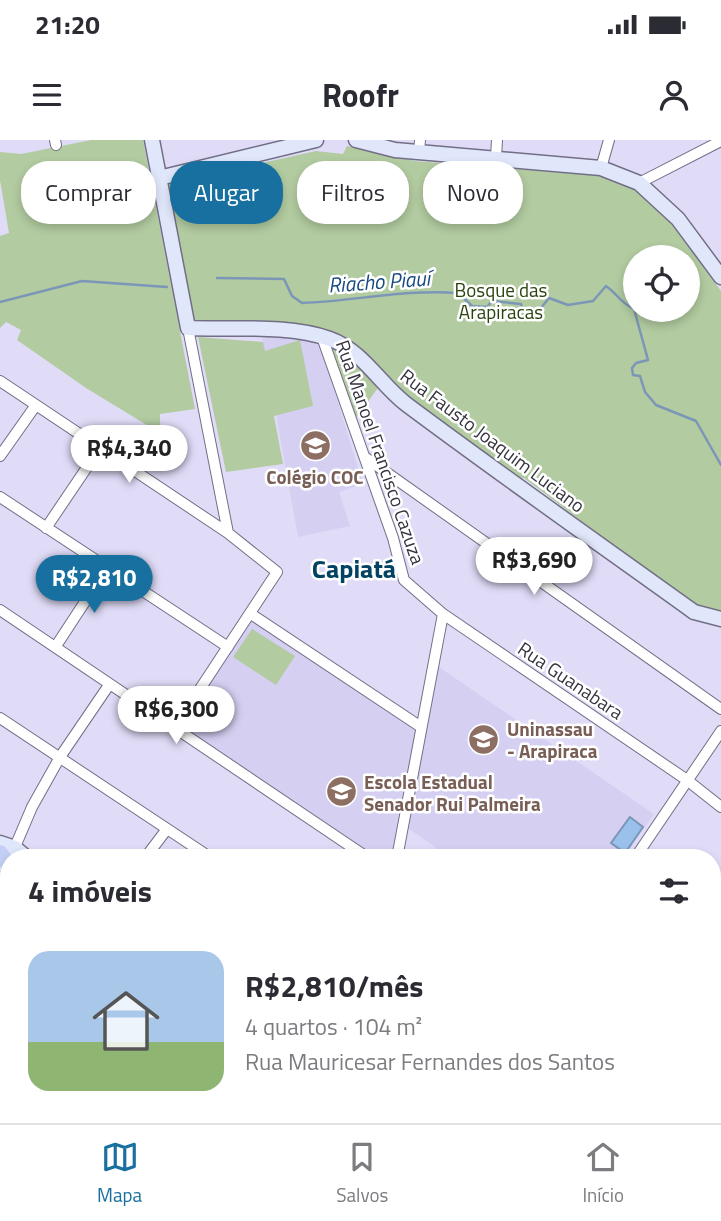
<!DOCTYPE html>
<html lang="pt">
<head>
<meta charset="utf-8">
<style>
	:root { --surface:#fff; --page:#f7f7f7; --text:#2b2b33; --muted:#7c7c81; --line:#e1e1e2; --accent:#1870a0 }
	body { margin:0; font-family:"Titillium Web",sans-serif; background:var(--page); color:var(--text); height:100vh; display:flex; flex-direction:column; font-size:26px; white-space:nowrap }
	* { box-sizing:border-box; margin:0 }
	p { font-size:23px; color:var(--muted) }
	.icon { flex:none; width:38px; height:38px; fill:none; stroke:currentColor; stroke-width:2; stroke-linecap:round; stroke-linejoin:round }
	.map { position:relative; flex:1; overflow:hidden }
	.side { position:absolute; left:0px; top:709px; width:721px; height:275px; display:flex; flex-direction:column; background:var(--surface); border-radius:28px 28px 0 0; box-shadow:0 4px 10px #0003 }
	.side>* { flex:none }
	.banner { position:absolute; left:21px; top:21px; width:679px; height:63px; display:flex; gap:14px }
	.tools { position:absolute; left:623px; top:105px; display:grid; gap:14px }
	.tools a { display:grid; place-items:center; width:77px; height:77px; border-radius:50%; background:var(--surface); box-shadow:0 4px 10px #0003; font-size:35px }
	.price { position:absolute; translate:-50% -60px; padding:0 16px; border-radius:24px; background:#fff; color:#222; font-size:23px; line-height:46px; filter:drop-shadow(0 2px 4px #0008) }
	.price::after { content:''; position:absolute; left:50%; top:42px; width:21px; height:16px; margin-left:-10px; background:inherit; clip-path:polygon(0 0,100% 0,50% 100%) }
	.price.active { background:var(--accent); color:#fff }
	ul { padding:0; list-style:none }
	li { display:flex; align-items:center; gap:21px; height:175px; padding:0 28px }
	li span { display:grid; place-items:center; flex:none; width:196px; height:140px; border-radius:21px; color:#555 }
	li>.icon { margin-inline-start:auto }
	span .icon { width:84px; height:84px; fill:#fffc; stroke-width:1 }
	li b { font-size:30px }
	h2 { display:flex; justify-content:space-between; align-items:center; height:84px; padding:0 28px; font-size:30px }
	.chip { padding:0 24px; border-radius:28px; background:var(--surface); box-shadow:0 4px 10px #0003; font-size:24px; line-height:63px }
	.chip.active { background:var(--accent); color:#fff }
	.status { display:flex; justify-content:space-between; align-items:center; height:49px; padding:0 35px; background:var(--surface); direction:ltr }
	.status svg { height:19px; fill:currentColor }
	header { display:flex; justify-content:space-between; align-items:center; height:91px; padding:0 28px; background:var(--surface); font-size:32px; font-weight:700 }
	.dock { display:flex; justify-content:space-around; align-items:center; height:98px; border-top:2px solid var(--line); background:var(--surface); font-size:19px; color:var(--muted) }
	.dock a { display:grid; justify-items:center; gap:4px }
	.dock .active { color:var(--accent) }
	.map>svg:first-child { display:block }
	.built { fill:#d5d0f2 }
	.green { fill:#b2cba0; fill-rule:evenodd }
	.water { fill:#9ac0ec; stroke:#7c96b8; stroke-width:2 }
	.lines { fill:none; stroke-linecap:round; stroke-linejoin:round }
	.stream { stroke:#7c96b8; stroke-width:2.5 }
	.street-casing { stroke:#726e86; stroke-width:12 }
	.secondary-casing { stroke:#726e86; stroke-width:17 }
	.primary-casing { stroke:#fff; stroke-width:18 }
	.street { stroke:#fff; stroke-width:10 }
	.secondary { stroke:#e1e7fa; stroke-width:14 }
	.primary { stroke:#c4cff6; stroke-width:16 }
	.labels { text-anchor:middle; dominant-baseline:central; stroke-width:5; stroke-linejoin:round; paint-order:stroke }
	.park-label { font-size:19px; fill:#29430e; stroke:#fff }
	.street-label { font-size:19px; fill:#35333e; stroke:#fff }
	.education-label { font-size:19px; font-weight:bold; fill:#785e54; stroke:#fff; text-anchor:start }
	.water-label { font-size:21px; font-style:italic; fill:#184a80; stroke:#fff }
	.district-label { font-size:26px; font-weight:bold; fill:#024262; stroke:#fff }
</style>
</head>
<body>
<div class="status"><b>21:20</b><svg viewBox="0 0 49 12"><path d="M0 12V9h3v3zM5 12V6h3v6zM10 12V3h3v9zM15 12V0h3v12zM26 1h20v11H26zM47 4h2v5h-2z"/></svg></div>
<header><svg class="icon" aria-label="menu" viewBox="0 0 24 24"><path d="M4 6h16M4 12h16M4 18h16"/></svg>Roofr<svg class="icon" aria-label="person" viewBox="0 0 24 24"><circle cx="12" cy="8" r="4"/><path d="M4 21q1-7 8-7t8 7"/></svg></header>
<div class="map">
<svg width="721" height="983" viewBox="0 0 721 983">
	<rect width="100%" height="100%" fill="#e0dcf8"/>
	<path class="built" d="M 261,191 L 318,197 L 363,344 L 339,352 L 350,386 L 298,397 Z
		M 251,474 L 421,587 L 397,717 L 368,717 L 175,587 Z
		M 436,525 L 654,674 L 624,717 L 450,717 L 406,687 Z"/>
	<path class="green" d="M 91,0 L 143,0 L 195,269 L 160,274 L 160,293 L 86,248 L 17,200 L 21,190 L 6,182 L 0,188 L 0,96 L 9,93 L 0,40 L 0,12 L 21,14 Z
		M 347,6 L 415,21 L 602,36 L 638,49 L 667,77 L 721,151 L 721,475 L 700,470 L 524,338 L 517,339 L 404,257 L 340,198 L 190,185 L 162,40 L 193,33 L 198,37 L 316,11 L 343,14 ZM 635,117 L 688,117 L 688,170 L 635,170 Z
		M 198,197 L 263,202 L 265,211 L 300,200 L 313,266 L 274,276 L 283,324 L 226,332 Z
		M 322,197 L 383,241 L 353,282 Z
		M 252,489 L 295,516 L 276,545 L 233,517 Z"/>
	<path class="water" d="M 630,677 L 643,687 L 625,713 L 611,703 Z"/>
	<g class="lines">
		<path class="stream" d="M 217,138 L 284,139 L 292,156 L 302,163 C 356,161 404,149 458,153 L 472,166 L 487,167 L 492,161 L 521,164 L 525,177 L 532,179 L 549,158 L 568,165 L 593,161 L 606,146 C 619,155 618,161 634,169 L 648,220 L 636,223 L 632,228 L 633,235 L 640,236 L 645,252 L 656,265 L 696,281 L 721,325
			M 0,162 L 82,141 L 167,147"/>
		<defs>
			<path id="street" d="M 55,0 L 56,5
				M 419,12 L 420,0
				M 496,17 L 497,0
				M 601,28 L 609,0
				M 639,43 L 721,1
				M 188,188 L 228,393
				M 322,197 L 393,398 L 404,440 L 443,474 L 687,640 L 721,667
				M 0,241 L 228,393 L 277,432 L 175,587
				M 0,316 L 36,265
				M 366,318 L 721,569
				M 0,357 L 228,507
				M 46,388 L 100,308
				M 0,470 L 368,718
				M 251,474 L 421,587
				M 56,506 L 107,428
				M 0,578 L 211,718
				M 12,714 L 32,667 L 60,617 L 109,545
				M 145,718 L 167,689
				M 397,718 L 443,474
				M 635,718 L 721,591
				M 0,808 L 9,799
				M 712,812 L 721,818
				M 0,920 L 9,912
				M 712,932 L 721,937
				M 215,975 L 221,983
				M 598,975 L 611,983
				M 47,983 L 58,975
				M 452,983 L 458,975"/>
			<path id="secondary" d="M 152,0 L 188,188 C 233,190 287,184 330,199 C 363,211 380,244 406,264 C 501,335 598,403 694,472 L 721,479
				M 356,0 L 395,10 L 601,28 L 639,43 L 678,79 L 721,137
				M 159,38 L 316,0
				M 0,703 L 15,708 L 27,718
				M 401,975 L 413,983"/>
			<path id="primary" d="M 0,713 L 9,726
				M 181,975 L 186,983"/>
		</defs>
		<use href="#street" class="street-casing"/>
		<use href="#secondary" class="secondary-casing"/>
		<use href="#primary" class="primary-casing"/>
		<use href="#street" class="street"/>
		<use href="#secondary" class="secondary"/>
		<use href="#primary" class="primary"/>
	</g>
	<defs>
		<symbol id="school-disc" viewBox="-11 -11 22 22"><circle r="9.5" fill="#8d6e63" stroke="#fff"/><path d="M0-5L7-2L0 1L-7-2ZM-4 1L0 2.5L4 1V4Q0 6-4 4Z" fill="#fff"/></symbol>
		<symbol id="university-disc" viewBox="-11 -11 22 22"><circle r="9.5" fill="#8d6e63" stroke="#fff"/><path d="M0-5L7-2L0 1L-7-2ZM-4 1L0 2.5L4 1V4Q0 6-4 4Z" fill="#fff"/></symbol>
	</defs>
	<g fill-rule="evenodd">
		<use href="#school-disc" x="298" y="288" width="35" height="35"/>
		<use href="#university-disc" x="466" y="582" width="35" height="35"/>
		<use href="#school-disc" x="324" y="634" width="35" height="35"/>
	</g>
	<g class="labels">
		<g class="park-label">
			<text x="501" y="149">Bosque das<tspan x="501" dy="22">Arapiracas</tspan></text>
		</g>
		<g class="street-label">
			<text transform="translate(493 300) rotate(37)">Rua Fausto Joaquim Luciano</text>
			<text transform="translate(381 312) rotate(71)">Rua Manoel Francisco Cazuza</text>
			<text transform="translate(571 540) rotate(34)">Rua Guanabara</text>
		</g>
		<g class="education-label">
			<text x="315" y="336" text-anchor="middle">Colégio COC</text>
			<text x="507" y="588">Uninassau<tspan x="507" dy="22">- Arapiraca</tspan></text>
			<text x="364" y="641">Escola Estadual<tspan x="364" dy="22">Senador Rui Palmeira</tspan></text>
		</g>
		<g class="water-label">
			<text transform="translate(379 141) rotate(-4)">Riacho Piauí</text>
		</g>
		<g class="district-label">
			<text x="354" y="428">Capiatá</text>
		</g>
	</g>
</svg>
<div class="tools">
<a><svg class="icon" aria-label="locate" viewBox="0 0 24 24"><circle cx="12" cy="12" r="6"/><path d="M12 2v4M12 18v4M2 12h4M18 12h4"/></svg></a>
</div>
<b class="price" style="left:129px;top:345px">R$4,340</b>
<b class="price" style="left:534px;top:457px">R$3,690</b>
<b class="price active" style="left:94px;top:475px">R$2,810</b>
<b class="price" style="left:176px;top:606px">R$6,300</b>
<div class="banner">
<a class="chip">Comprar</a>
<a class="chip active">Alugar</a>
<a class="chip">Filtros</a>
<a class="chip">Novo</a>
</div>
<section class="side">
<h2>4 imóveis<svg class="icon" aria-label="filters" viewBox="0 0 24 24"><path d="M4 7h16M4 17h16"/><circle cx="9" cy="7" r="2"/><circle cx="15" cy="17" r="2"/></svg></h2>
<ul>
<li><span style="background:linear-gradient(#a9c7e8 65%,#8fb573 0)"><svg class="icon" aria-label="home" viewBox="0 0 24 24"><path d="M3 11l9-7 9 7M6 9v11h12V9"/></svg></span><div><b>R$2,810/mês</b><p>4 quartos · 104 m²</p><p>Rua Mauricesar Fernandes dos Santos</p></div></li>
</ul>
</section>
</div>
<nav class="dock">
<a class="active"><svg class="icon" aria-label="map" viewBox="0 0 24 24"><path d="M3 6l6-2 6 2 6-2v14l-6 2-6-2-6 2zM9 4v14M15 6v14"/></svg>Mapa</a>
<a><svg class="icon" aria-label="saved" viewBox="0 0 24 24"><path d="M7 4h10v16l-5-4-5 4z"/></svg>Salvos</a>
<a><svg class="icon" aria-label="home" viewBox="0 0 24 24"><path d="M3 11l9-7 9 7M6 9v11h12V9"/></svg>Início</a>
</nav>
</body>
</html>
